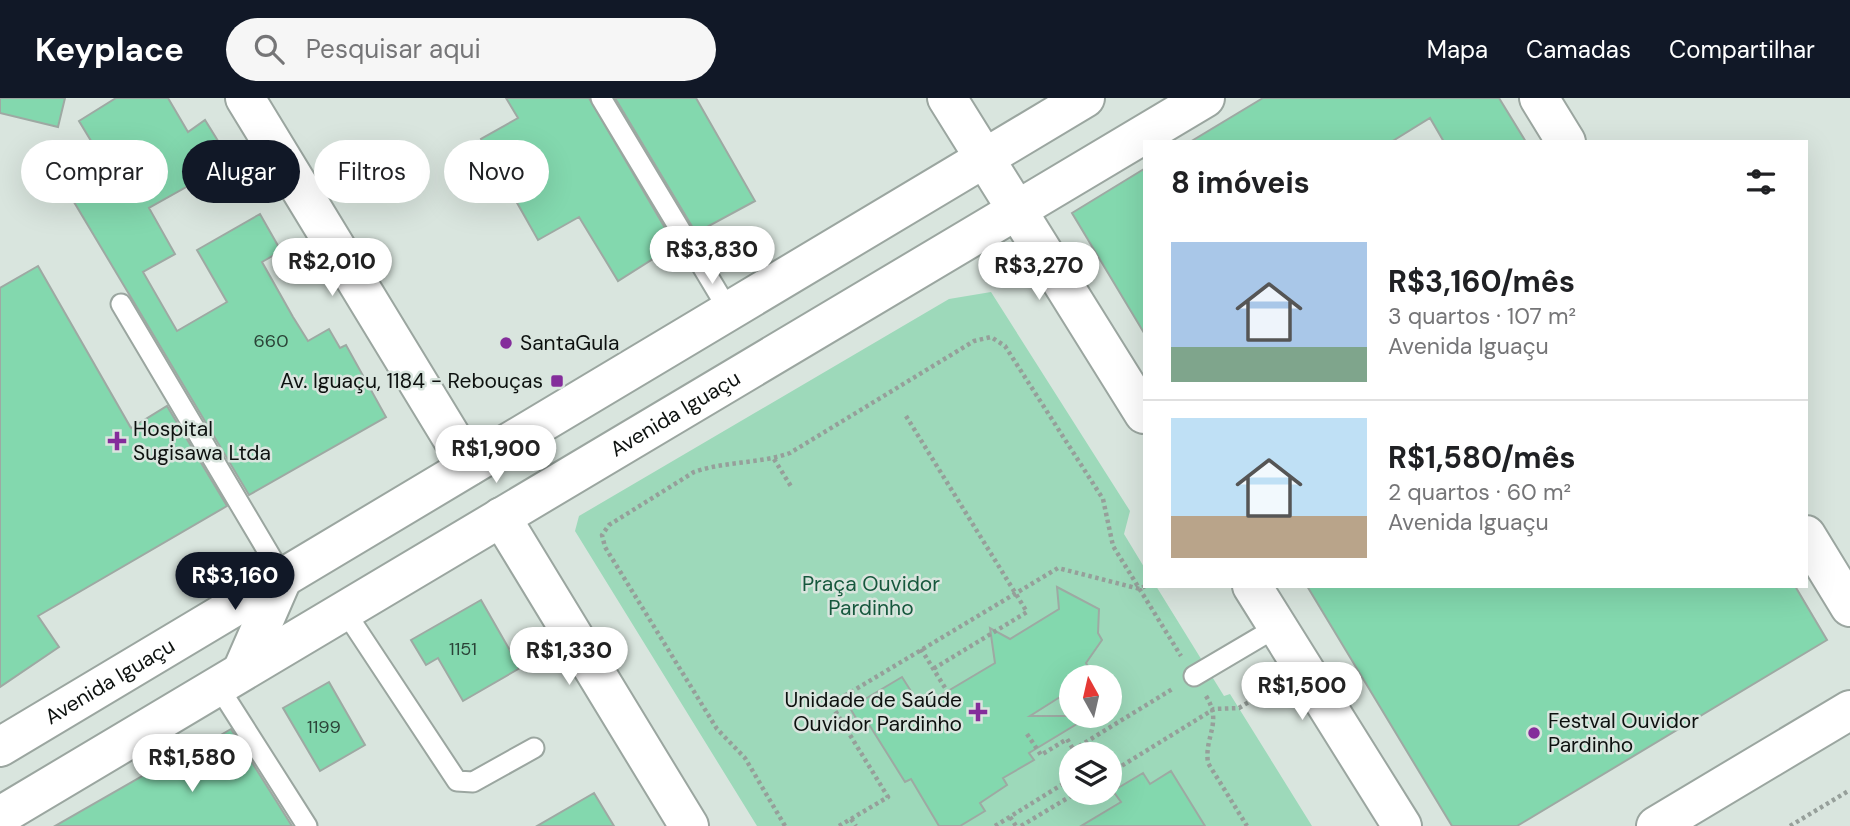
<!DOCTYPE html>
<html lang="pt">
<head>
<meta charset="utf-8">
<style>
	:root { --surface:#fff; --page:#f6f6f6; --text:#202124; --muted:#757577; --line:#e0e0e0; --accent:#111827 }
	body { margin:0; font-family:"DM Sans",sans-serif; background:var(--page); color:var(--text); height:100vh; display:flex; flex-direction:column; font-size:26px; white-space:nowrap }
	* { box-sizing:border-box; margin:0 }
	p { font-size:23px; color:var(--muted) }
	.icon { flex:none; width:38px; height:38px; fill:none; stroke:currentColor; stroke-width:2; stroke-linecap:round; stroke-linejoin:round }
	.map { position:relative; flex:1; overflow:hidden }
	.sheet { position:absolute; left:1143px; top:42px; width:665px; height:448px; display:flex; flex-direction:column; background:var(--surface); border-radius:0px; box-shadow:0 7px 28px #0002 }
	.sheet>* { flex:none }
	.hud { position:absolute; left:21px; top:42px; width:665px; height:63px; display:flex; gap:14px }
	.needle { width:46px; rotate:352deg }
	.buttons { position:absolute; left:1059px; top:567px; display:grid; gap:14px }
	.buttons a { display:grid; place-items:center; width:63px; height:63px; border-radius:50%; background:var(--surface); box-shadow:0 7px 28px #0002; font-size:35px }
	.price { position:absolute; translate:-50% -60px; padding:0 16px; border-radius:24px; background:#fff; color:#222; font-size:23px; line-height:46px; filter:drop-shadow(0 2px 4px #0008) }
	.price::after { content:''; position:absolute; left:50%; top:42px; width:21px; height:16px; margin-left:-10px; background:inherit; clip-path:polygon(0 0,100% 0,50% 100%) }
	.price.selected { background:var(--accent); color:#fff }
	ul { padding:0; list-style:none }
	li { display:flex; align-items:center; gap:21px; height:175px; padding:0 28px }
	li+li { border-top:2px solid var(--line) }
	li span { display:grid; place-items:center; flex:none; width:196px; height:140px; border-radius:0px; color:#555 }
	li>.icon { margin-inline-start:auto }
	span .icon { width:84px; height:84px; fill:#fffc; stroke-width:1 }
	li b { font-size:30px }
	h2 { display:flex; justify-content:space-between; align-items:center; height:84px; padding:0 28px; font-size:30px }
	.tag { padding:0 24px; border-radius:32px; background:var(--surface); box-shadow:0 7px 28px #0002; font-size:24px; line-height:63px }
	.tag.selected { background:var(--accent); color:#fff }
	header { display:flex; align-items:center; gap:42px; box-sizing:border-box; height:98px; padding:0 35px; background:var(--accent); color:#fff }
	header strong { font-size:33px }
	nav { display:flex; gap:38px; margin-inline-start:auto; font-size:24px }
	.search { width:490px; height:63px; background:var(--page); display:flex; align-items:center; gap:18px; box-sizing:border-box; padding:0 24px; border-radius:38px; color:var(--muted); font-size:26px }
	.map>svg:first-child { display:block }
	.green { fill:#9dd9ba; fill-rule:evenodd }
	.building { fill:#83d8ae; stroke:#9ea9a3; stroke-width:2 }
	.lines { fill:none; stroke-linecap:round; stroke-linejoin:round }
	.service-casing { stroke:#9ba6a0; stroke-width:23 }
	.minor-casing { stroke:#9ba6a0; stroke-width:42 }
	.tertiary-casing { stroke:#9ba6a0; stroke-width:42 }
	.secondary-casing { stroke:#9ba6a0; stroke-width:42 }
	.path { stroke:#969f9a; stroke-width:4.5; stroke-dasharray:3.5 3.5; stroke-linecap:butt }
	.service { stroke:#fff; stroke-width:19 }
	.minor { stroke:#fff; stroke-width:38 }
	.tertiary { stroke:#fff; stroke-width:38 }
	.secondary { stroke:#fff; stroke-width:38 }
	.poi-dot { fill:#842d9b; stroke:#d9e5de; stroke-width:2.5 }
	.labels { text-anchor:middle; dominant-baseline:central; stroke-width:5; stroke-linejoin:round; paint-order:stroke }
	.number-label { font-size:18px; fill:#2a4337 }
	.poi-label { font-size:21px; fill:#0d110f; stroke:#d9e5de; text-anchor:start }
	.street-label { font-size:21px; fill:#0d110f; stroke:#d9e5de }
	.park-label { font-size:21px; fill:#16583d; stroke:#d9e5de }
</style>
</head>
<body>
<header>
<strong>Keyplace</strong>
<div class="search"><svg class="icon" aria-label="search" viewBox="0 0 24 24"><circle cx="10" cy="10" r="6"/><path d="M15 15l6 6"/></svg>Pesquisar aqui</div>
<nav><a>Mapa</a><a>Camadas</a><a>Compartilhar</a></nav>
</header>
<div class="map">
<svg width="1850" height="728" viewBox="0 0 1850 728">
	<rect width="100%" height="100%" fill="#d9e5de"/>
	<path class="green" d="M 991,194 L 1130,413 L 1124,436 L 1144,469 L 1144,488 L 1156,488 L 1224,598 L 1230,596 L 1312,728 L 757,728 L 575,433 L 579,418 L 949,201 ZM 1071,579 L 1110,579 L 1110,618 L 1071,618 ZM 1071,656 L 1110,656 L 1110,695 L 1071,695 Z"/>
	<path class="building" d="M 0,0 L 65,0 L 58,29 L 0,15 Z
		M 116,0 L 168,0 L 188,34 L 205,22 L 231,64 L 149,110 L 175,156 L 143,174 L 177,233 L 227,204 L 197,152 L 260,116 L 281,153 L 262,164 L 293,219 L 308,243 L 329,231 L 340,250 L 346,247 L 386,319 L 249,397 L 71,99 L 111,76 L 79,23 Z
		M 506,0 L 589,0 L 675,147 L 618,183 L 579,119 L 538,142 L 481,41 L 518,20 Z
		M 615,0 L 696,0 L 755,103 L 696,135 Z
		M 1263,0 L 1499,0 L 1526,44 L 1444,44 L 1430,20 L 1391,44 L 1190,44 Z
		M 1144,71 L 1144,235 L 1072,115 Z
		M 38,168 L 131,330 L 167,308 L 227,408 L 38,518 L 59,549 L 0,589 L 0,190 Z
		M 1307,488 L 1795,488 L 1827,542 L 1517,728 L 1452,728 Z
		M 1057,489 L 1099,511 L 1098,535 L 1102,542 L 1086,565 L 1094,578 L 1071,579 L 1071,592 L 1030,618 L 1090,618 L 1029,655 L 1034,662 L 1003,680 L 1007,687 L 980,705 L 985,713 L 960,728 L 939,728 L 911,681 L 905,684 L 870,628 L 863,632 L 850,610 L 902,579 L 921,609 L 995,565 L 990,530 L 1010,541 L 1059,511 Z
		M 481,502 L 520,570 L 463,603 L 438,560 L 426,567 L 411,542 Z
		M 329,584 L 365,647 L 320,673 L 283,610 Z
		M 231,631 L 292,728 L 55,728 L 172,661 L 174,664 Z
		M 1171,673 L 1205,728 L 1081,728 L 1121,704 L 1113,693 L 1143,675 L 1150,686 Z
		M 594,695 L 614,728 L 537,728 Z"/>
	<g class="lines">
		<defs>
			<path id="service" d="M 601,0 L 729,213
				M 121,206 L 283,479
				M 344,512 L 457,683 L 473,684 L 534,650
				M 1194,578 L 1277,529
				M 218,588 L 307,728"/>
			<path id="minor" d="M 245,0 L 469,368
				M 501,419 L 689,728"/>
			<path id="tertiary" d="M 947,0 L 1144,316
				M 1539,0 L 1566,44
				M 1806,437 L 1850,509
				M 1252,488 L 1402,728"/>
			<g id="secondary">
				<path d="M 242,573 L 283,479"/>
				<path id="s1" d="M 0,649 L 1085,0"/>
				<path id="s2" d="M 0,718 L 1205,0"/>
				<path d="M 1656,728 L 1850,612"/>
			</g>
		</defs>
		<use href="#service" class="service-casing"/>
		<use href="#minor" class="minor-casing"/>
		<use href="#tertiary" class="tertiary-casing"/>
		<use href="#secondary" class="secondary-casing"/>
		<path class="path" d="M 906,318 L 1027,514 L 933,571
			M 774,361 L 792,390
			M 921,551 L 947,593
			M 1206,598 C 1223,625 1204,638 1208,665 L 1247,728
			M 1027,636 L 1041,657 L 1067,641 L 1076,656
			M 1073,652 L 1174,590
			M 1110,675 L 1214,611 L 1239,610 L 1257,599
			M 1010,719 L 1016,728
			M 851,721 L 856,728
			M 785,728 L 745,660 L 717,631 L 605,449 L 602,437 L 609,427 L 694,374 C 725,363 759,366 790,355 L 974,243 L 991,239 L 1005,248 L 1103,401 L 1113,448 L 1181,558
			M 839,728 L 888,699 L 831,606 L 1058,470 L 1140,491 L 1145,488
			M 995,728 L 1071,681
			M 1021,728 L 1076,695
			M 1790,728 L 1850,692"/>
		<use href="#service" class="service"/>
		<use href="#minor" class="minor"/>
		<use href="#tertiary" class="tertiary"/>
		<use href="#secondary" class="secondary"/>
	</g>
	<g class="poi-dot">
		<circle cx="506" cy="245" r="7"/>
		<rect x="550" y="276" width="14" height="14" rx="3.5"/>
		<path d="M113.5 332.5h7v7h7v7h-7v7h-7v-7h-7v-7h7z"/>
		<path d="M974.5 603.5h7v7h7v7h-7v7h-7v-7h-7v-7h7z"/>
		<circle cx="1534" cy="635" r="7"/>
	</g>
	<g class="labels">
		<g class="number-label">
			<text x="271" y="243">660</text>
			<text x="463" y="551">1151</text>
			<text x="324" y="629">1199</text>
		</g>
		<g class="poi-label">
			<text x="520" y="245">SantaGula</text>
			<text x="543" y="283" text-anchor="end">Av. Iguaçu, 1184 - Rebouças</text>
			<text x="133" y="331">Hospital<tspan x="133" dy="24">Sugisawa Ltda</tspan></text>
			<text x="962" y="602" text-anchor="end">Unidade de Saúde<tspan x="962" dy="24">Ouvidor Pardinho</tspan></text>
			<text x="1548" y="623">Festval Ouvidor<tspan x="1548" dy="24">Pardinho</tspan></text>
		</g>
		<g class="street-label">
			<text stroke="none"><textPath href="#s2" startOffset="786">Avenida Iguaçu</textPath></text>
			<text stroke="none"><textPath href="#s1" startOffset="128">Avenida Iguaçu</textPath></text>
		</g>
		<g class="park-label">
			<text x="871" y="486">Praça Ouvidor<tspan x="871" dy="24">Pardinho</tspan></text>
		</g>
	</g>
</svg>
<div class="buttons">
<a><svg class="needle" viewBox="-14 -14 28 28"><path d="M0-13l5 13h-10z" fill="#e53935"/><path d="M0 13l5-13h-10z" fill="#757577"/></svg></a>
<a><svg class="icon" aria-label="layers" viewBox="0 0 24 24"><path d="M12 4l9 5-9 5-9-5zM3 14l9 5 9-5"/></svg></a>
</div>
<b class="price" style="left:712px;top:188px">R$3,830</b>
<b class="price" style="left:332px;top:200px">R$2,010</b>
<b class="price" style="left:1039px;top:204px">R$3,270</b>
<b class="price" style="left:496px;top:387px">R$1,900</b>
<b class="price selected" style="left:235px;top:514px">R$3,160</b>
<b class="price" style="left:569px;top:589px">R$1,330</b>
<b class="price" style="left:1302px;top:624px">R$1,500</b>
<b class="price" style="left:192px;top:696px">R$1,580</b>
<div class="hud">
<a class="tag">Comprar</a>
<a class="tag selected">Alugar</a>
<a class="tag">Filtros</a>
<a class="tag">Novo</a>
</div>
<section class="sheet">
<h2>8 imóveis<svg class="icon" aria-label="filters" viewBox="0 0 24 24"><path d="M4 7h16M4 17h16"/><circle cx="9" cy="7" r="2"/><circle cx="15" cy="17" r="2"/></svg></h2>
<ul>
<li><span style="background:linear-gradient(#a9c7e8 75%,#7fa58c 0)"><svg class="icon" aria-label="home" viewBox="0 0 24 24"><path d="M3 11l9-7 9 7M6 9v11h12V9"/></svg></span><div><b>R$3,160/mês</b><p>3 quartos · 107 m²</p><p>Avenida Iguaçu</p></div></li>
<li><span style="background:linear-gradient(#bfe0f5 70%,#b9a48a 0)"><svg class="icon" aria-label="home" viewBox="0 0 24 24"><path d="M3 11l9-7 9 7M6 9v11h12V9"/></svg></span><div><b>R$1,580/mês</b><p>2 quartos · 60 m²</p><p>Avenida Iguaçu</p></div></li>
</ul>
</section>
</div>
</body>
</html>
